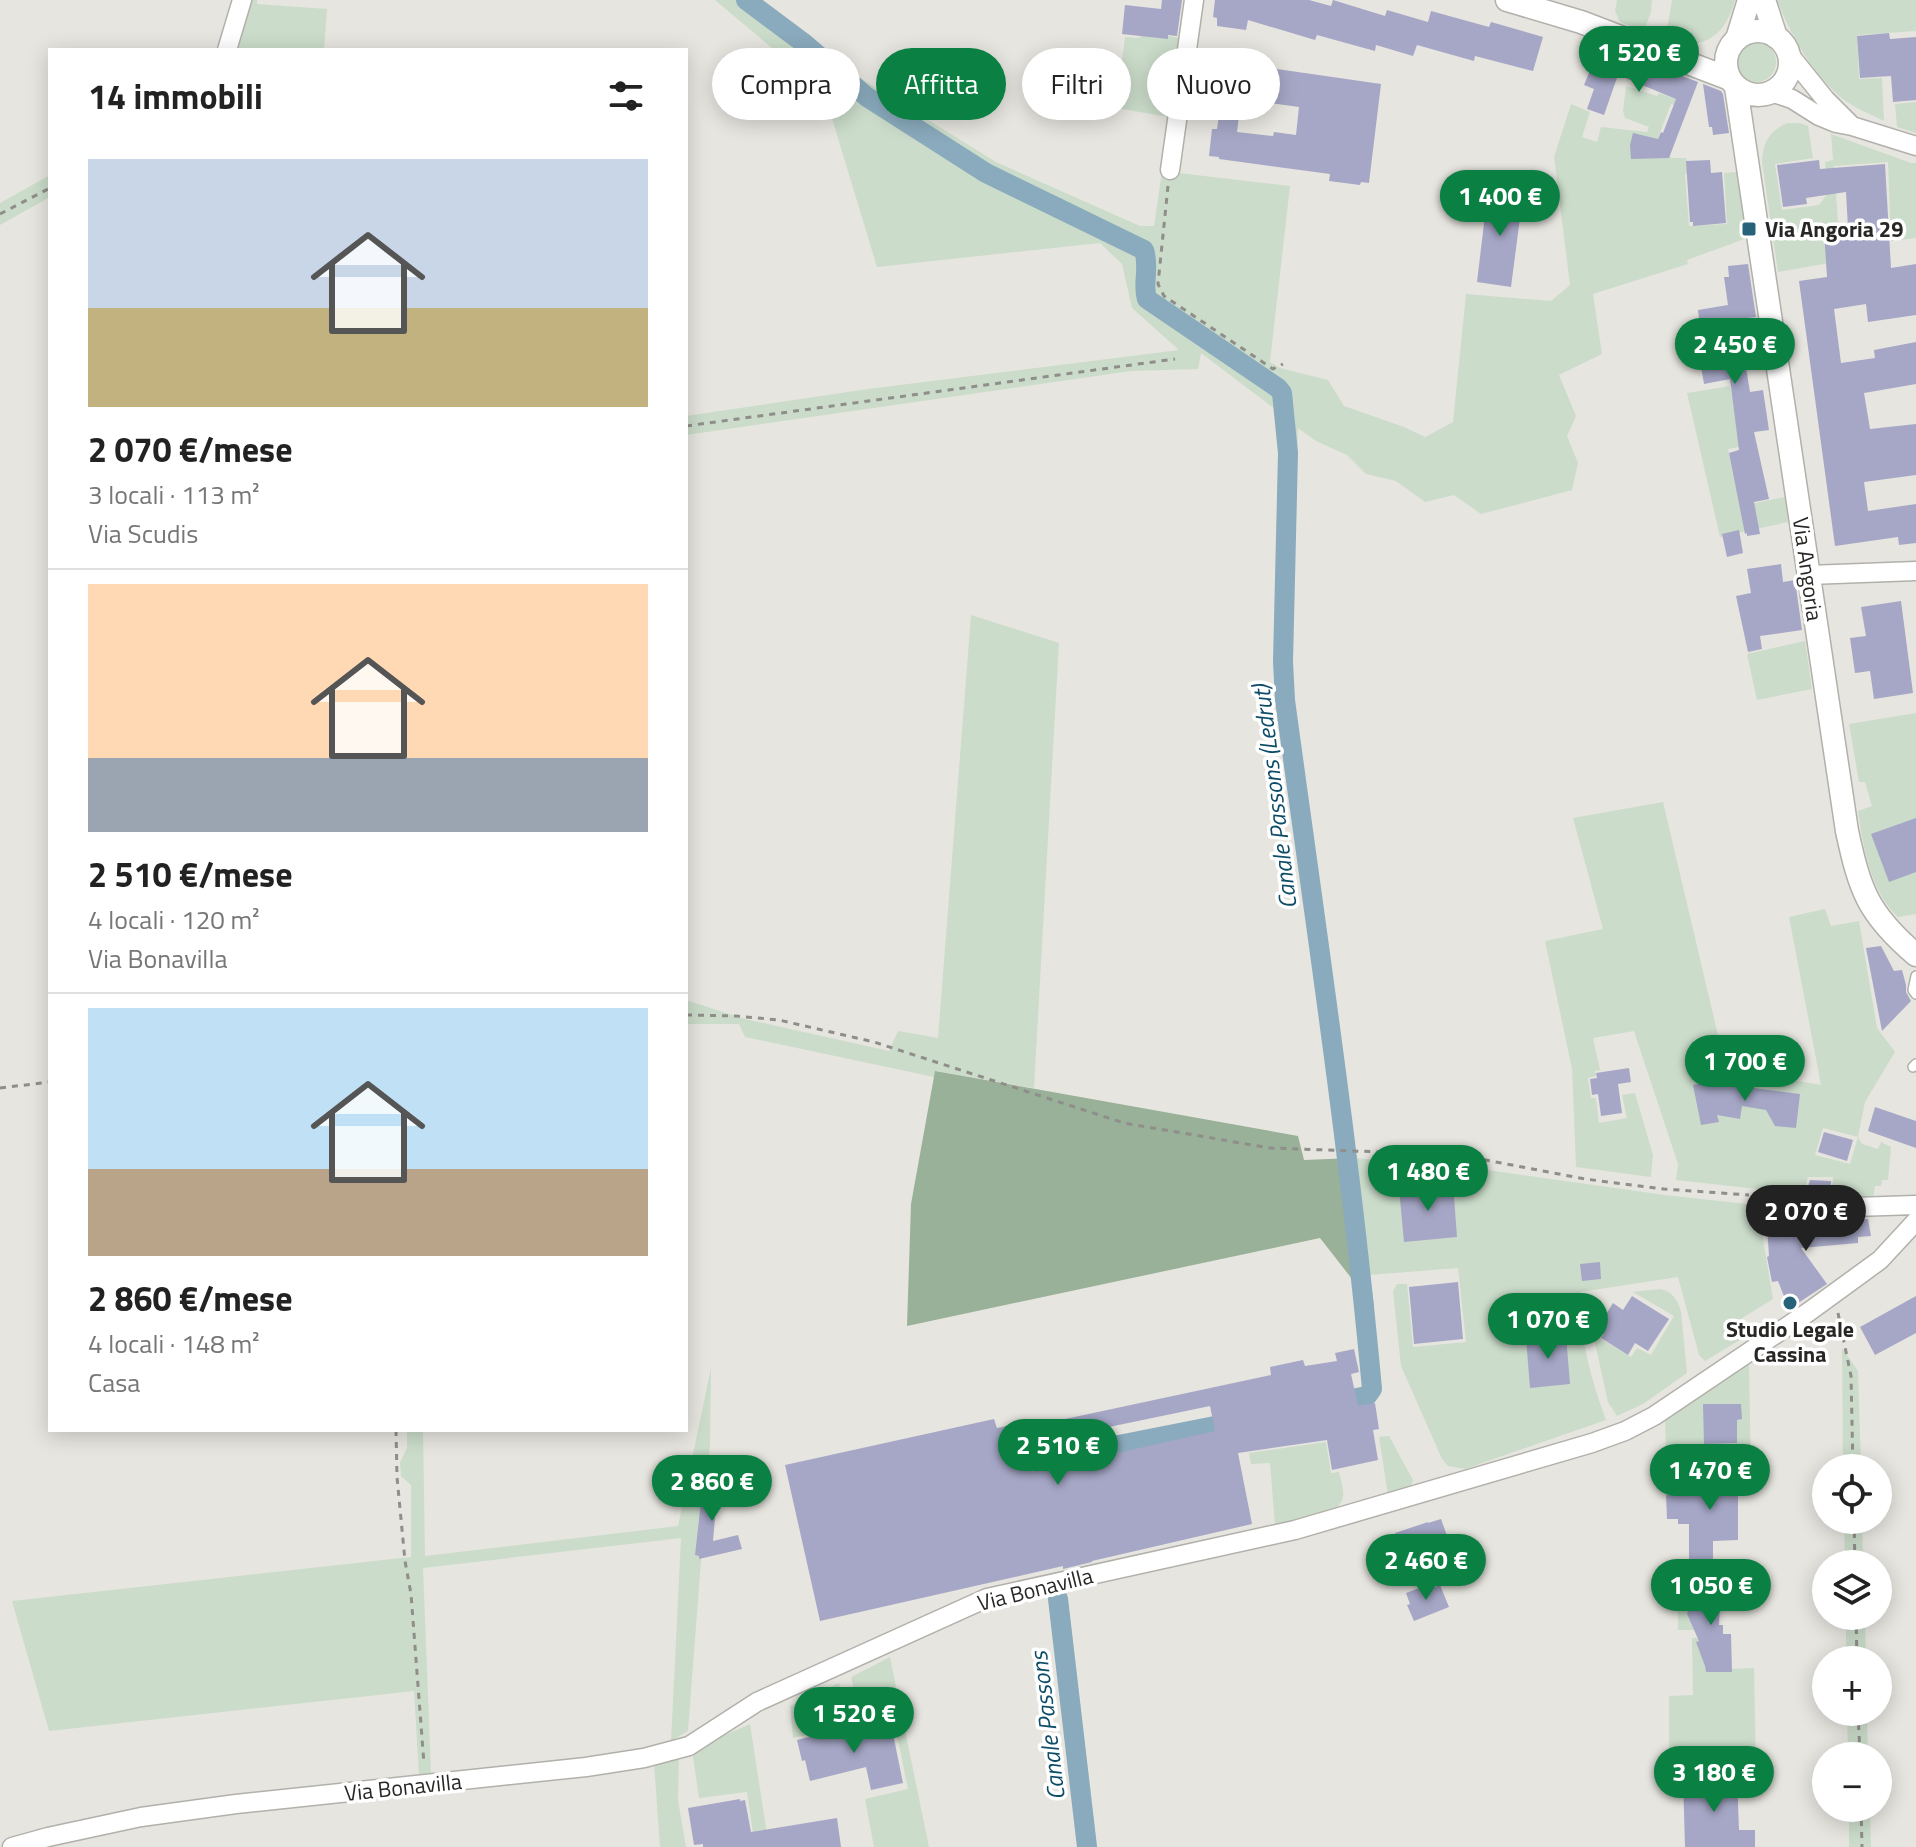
<!DOCTYPE html>
<html lang="it">
<head>
<meta charset="utf-8">
<style>
	:root { --surface:#fff; --page:#f2f2f2; --text:#222; --muted:#767676; --line:#e0e0e0; --accent:#0b8043 }
	body { margin:0; font-family:"Titillium Web",sans-serif; background:var(--page); color:var(--text); height:100vh; display:flex; flex-direction:column; font-size:30px; white-space:nowrap }
	* { box-sizing:border-box; margin:0 }
	p { font-size:26px; color:var(--muted) }
	.icon { flex:none; width:44px; height:44px; fill:none; stroke:currentColor; stroke-width:2; stroke-linecap:round; stroke-linejoin:round }
	.map { position:relative; flex:1; overflow:hidden }
	.drawer { position:absolute; left:48px; top:48px; width:640px; height:1384px; display:flex; flex-direction:column; background:var(--surface); border-radius:0px; box-shadow:0 4px 20px #0003 }
	.drawer>* { flex:none }
	.top-card { position:absolute; left:712px; top:48px; width:760px; height:72px; display:flex; gap:16px }
	.fabs { position:absolute; left:1812px; top:1454px; display:grid; gap:16px }
	.fabs a { display:grid; place-items:center; width:80px; height:80px; border-radius:50%; background:var(--surface); box-shadow:0 4px 20px #0003; font-size:40px }
	.price { position:absolute; translate:-50% -68px; padding:0 18px; border-radius:28px; background:var(--accent); color:#fff; font-size:26px; line-height:52px; filter:drop-shadow(0 2px 4px #0008) }
	.price::after { content:''; position:absolute; left:50%; top:48px; width:24px; height:18px; margin-left:-12px; background:inherit; clip-path:polygon(0 0,100% 0,50% 100%) }
	.price.on { background:#222; color:#fff }
	ul { padding:0; list-style:none }
	li { display:grid; align-content:center; gap:16px; height:424px; padding:0 40px }
	li+li { border-top:2px solid var(--line) }
	li span { display:grid; place-items:center; height:248px; border-radius:0px; color:#555 }
	li>.icon { margin-inline-start:auto }
	span .icon { width:144px; height:144px; fill:#fffc; stroke-width:1 }
	li b { font-size:34px }
	h2 { display:flex; justify-content:space-between; align-items:center; height:96px; padding:0 40px; font-size:34px }
	.pill { padding:0 28px; border-radius:36px; background:var(--surface); box-shadow:0 4px 20px #0003; font-size:28px; line-height:72px }
	.pill.on { background:var(--accent); color:#fff }
	.map>svg:first-child { display:block }
	.green { fill:#cbdcca; fill-rule:evenodd }
	.forest { fill:#99b198 }
	.lines { fill:none; stroke-linecap:round; stroke-linejoin:round }
	.canal { stroke:#8aabbd; stroke-width:20 }
	.building { fill:#a6a7c6; fill-rule:evenodd }
	.service-casing { stroke:#b2b0aa; stroke-width:12 }
	.minor-casing { stroke:#b2b0aa; stroke-width:21 }
	.tertiary-casing { stroke:#b2b0aa; stroke-width:25 }
	.path { stroke:#8f8e8a; stroke-width:3; stroke-dasharray:6 6; stroke-linecap:butt }
	.service { stroke:#fff; stroke-width:9 }
	.minor { stroke:#fff; stroke-width:18 }
	.tertiary { stroke:#fff; stroke-width:22 }
	.poi-dot { fill:#27627b; stroke:#fff; stroke-width:3 }
	.labels { text-anchor:middle; dominant-baseline:central; stroke-width:7; stroke-linejoin:round; paint-order:stroke }
	.poi-label { font-size:22px; font-weight:bold; fill:#282725; stroke:#fff; text-anchor:start }
	.street-label { font-size:22px; fill:#282725; stroke:#fff }
	.water-label { font-size:24px; font-style:italic; fill:#0d4c67; stroke:#fff }
</style>
</head>
<body>
<div class="map">
<svg width="1916" height="1847" viewBox="0 0 1916 1847">
	<rect width="100%" height="100%" fill="#e7e5df"/>
	<path class="green" d="M 248,0 L 257,0 L 257,4 L 327,9 L 324,50 L 234,50 Z
		M 715,0 L 759,0 L 836,58 L 854,74 L 996,162 L 1140,226 L 1154,226 L 1162,171 L 1290,186 L 1270,362 L 1280,368 L 1328,380 L 1344,406 L 1404,427 L 1425,437 L 1453,422 L 1466,294 L 1551,301 L 1570,285 L 1554,157 L 1571,104 L 1590,112 L 1582,137 L 1597,142 L 1601,127 L 1647,132 L 1649,127 L 1625,118 L 1623,111 L 1626,86 L 1657,96 L 1659,93 L 1676,99 L 1674,105 L 1671,104 L 1654,148 L 1670,155 L 1671,158 L 1686,158 L 1690,173 L 1685,174 L 1689,226 L 1727,224 L 1724,173 L 1737,172 L 1747,238 L 1687,260 L 1688,264 L 1593,294 L 1602,354 L 1559,375 L 1576,416 L 1567,436 L 1578,463 L 1572,490 L 1481,514 L 1454,495 L 1425,502 L 1396,481 L 1366,474 L 1347,455 L 1316,441 L 1298,428 L 1291,653 L 1292,701 L 1354,1158 L 1473,1168 L 1665,1195 L 1747,1204 L 1762,1219 L 1761,1227 L 1773,1299 L 1739,1320 L 1748,1335 L 1705,1361 L 1699,1355 L 1678,1277 L 1580,1292 C 1579,1336 1591,1379 1606,1420 L 1465,1469 L 1448,1466 L 1442,1459 L 1401,1366 L 1393,1291 L 1397,1284 L 1407,1284 L 1413,1347 L 1466,1342 L 1458,1268 L 1369,1275 L 1354,1159 L 1343,1159 L 1278,703 L 1283,448 L 1279,412 L 1201,353 L 1198,369 L 1131,371 L 686,435 L 686,416 L 868,389 L 1179,350 L 1132,308 L 1122,264 L 1100,243 L 877,267 L 824,92 Z
		M 1617,0 L 1652,0 L 1651,12 L 1644,31 L 1620,22 L 1615,11 Z
		M 1672,0 L 1735,0 C 1724,40 1700,52 1661,38 L 1668,24 Z
		M 1777,0 L 1916,0 L 1916,31 L 1857,35 L 1859,79 L 1882,78 L 1884,121 C 1868,113 1848,106 1835,92 C 1809,68 1790,33 1777,0 Z
		M 1142,27 L 1156,34 L 1180,38 L 1169,117 L 1116,108 L 1125,37 L 1140,38 Z
		M1736 62a20 20 0 1 1 40 0a20 20 0 1 1-40 0Z
		M 1916,102 L 1916,133 L 1897,127 L 1895,104 Z
		M 1787,123 L 1800,123 L 1808,126 L 1813,158 L 1775,164 L 1782,210 L 1819,205 L 1828,193 L 1825,162 L 1833,160 L 1831,134 L 1911,163 L 1916,163 L 1916,238 L 1891,241 L 1888,162 L 1834,166 L 1841,261 L 1778,272 L 1762,162 C 1763,143 1768,132 1787,123 Z
		M 50,175 L 50,197 L 0,225 L 0,203 Z
		M 1730,386 L 1744,446 L 1728,449 L 1740,506 L 1785,497 L 1788,522 L 1720,537 L 1687,393 Z
		M 971,615 L 1059,643 L 1034,1088 L 936,1071 L 934,1077 L 745,1037 L 739,1024 L 686,1024 L 686,1000 L 745,1019 L 889,1051 L 898,1031 L 938,1038 Z
		M 1805,641 L 1812,689 L 1757,700 L 1747,654 Z
		M 1916,713 L 1916,914 L 1898,917 C 1871,893 1863,846 1858,811 L 1872,806 L 1865,782 L 1859,782 L 1849,724 Z
		M 1663,802 L 1726,1069 L 1821,1085 L 1789,917 L 1825,909 L 1831,926 L 1859,921 L 1877,1028 L 1895,1052 L 1865,1102 L 1858,1137 L 1862,1144 L 1878,1149 L 1881,1142 L 1891,1147 L 1888,1180 L 1882,1180 L 1881,1186 L 1875,1186 L 1873,1198 L 1832,1196 L 1833,1177 L 1808,1177 L 1803,1194 L 1676,1180 L 1678,1164 L 1634,1031 L 1593,1038 L 1600,1070 L 1595,1071 L 1596,1076 L 1588,1078 L 1591,1098 L 1596,1098 L 1599,1123 L 1627,1118 L 1622,1095 L 1635,1093 L 1653,1155 L 1651,1177 L 1576,1167 L 1572,1069 L 1545,941 L 1603,929 L 1573,818 ZM 1823,1128 L 1858,1137 L 1850,1164 L 1815,1155 Z
		M 1660,1289 C 1672,1291 1678,1300 1681,1312 L 1687,1373 L 1643,1404 L 1617,1416 L 1608,1402 L 1593,1334 L 1631,1357 L 1637,1348 L 1651,1355 L 1674,1316 L 1633,1292 Z
		M 1842,1348 L 1858,1371 L 1861,1468 L 1843,1468 Z
		M 1749,1363 L 1751,1479 L 1667,1480 L 1665,1418 Z
		M 711,1368 L 710,1444 L 688,1731 L 671,1741 L 681,1538 L 423,1568 L 431,1773 L 419,1775 L 414,1691 L 49,1731 L 12,1601 L 411,1557 L 411,1485 L 401,1476 L 400,1462 L 407,1448 L 407,1430 L 423,1430 L 425,1556 L 678,1526 Z
		M 1389,1436 L 1413,1480 L 1411,1487 L 1388,1495 L 1379,1437 Z
		M 1326,1442 L 1331,1473 L 1339,1472 C 1341,1480 1344,1490 1343,1497 C 1340,1518 1293,1521 1275,1525 L 1270,1463 L 1251,1464 L 1249,1453 Z
		M 1844,1520 L 1862,1520 L 1863,1564 L 1845,1564 Z
		M 1677,1579 L 1701,1579 L 1699,1593 L 1687,1614 L 1694,1630 L 1678,1630 Z
		M 1067,1592 L 1097,1847 L 1082,1847 L 1052,1596 Z
		M 1846,1616 L 1865,1616 L 1866,1660 L 1846,1660 Z
		M 1692,1638 L 1698,1638 L 1699,1641 L 1696,1642 L 1705,1654 L 1706,1672 L 1731,1672 L 1731,1669 L 1754,1668 L 1756,1766 L 1673,1766 L 1669,1762 L 1669,1696 L 1693,1695 Z
		M 890,1657 L 929,1847 L 874,1847 L 865,1799 L 908,1789 L 894,1720 L 862,1725 L 851,1677 Z
		M 839,1683 L 849,1725 L 793,1738 L 790,1706 Z
		M 1847,1712 L 1867,1712 L 1868,1756 L 1848,1756 Z
		M 750,1724 L 769,1847 L 755,1847 L 747,1792 L 699,1798 L 692,1750 Z
		M 679,1755 L 678,1800 L 686,1847 L 660,1847 L 654,1763 Z
		M 1849,1808 L 1870,1808 L 1871,1847 L 1849,1847 Z"/>
	<path class="forest" d="M 935,1071 L 1298,1136 L 1304,1160 L 1354,1158 L 1374,1307 L 1320,1238 L 907,1326 L 911,1204 Z"/>
	<g class="lines">
		<path class="canal" d="M 746,0 L 805,44 L 867,97 L 986,173 L 1144,250 C 1150,268 1142,283 1147,299 L 1278,388 L 1282,393 L 1288,453 L 1283,662 L 1285,700 C 1316,929 1351,1158 1372,1389 L 1367,1396 L 1330,1403
			M 1043,1469 L 1044,1462 L 1053,1458 L 1240,1421
			M 1058,1599 L 1087,1847"/>
	</g>
	<path class="building" d="M 1162,0 L 1182,0 L 1177,36 L 1168,35 L 1168,39 L 1122,34 L 1125,5 L 1161,9 Z
		M 1215,0 L 1309,0 L 1331,6 L 1333,0 L 1385,16 L 1387,10 L 1428,22 L 1431,11 L 1489,27 L 1491,22 L 1543,37 L 1533,71 L 1475,56 L 1474,61 L 1417,45 L 1413,56 L 1376,45 L 1375,51 L 1317,35 L 1315,40 L 1248,20 L 1246,30 L 1217,26 L 1217,18 L 1213,17 Z
		M 1889,33 L 1890,39 L 1916,37 L 1916,100 L 1893,102 L 1891,76 L 1860,78 L 1857,36 Z
		M 1591,41 L 1698,82 L 1669,158 L 1631,159 L 1630,145 L 1633,133 L 1658,139 L 1661,132 L 1663,133 L 1676,99 L 1618,75 L 1604,115 L 1587,109 L 1594,89 L 1584,85 L 1591,68 L 1582,65 Z
		M 1226,65 L 1256,69 L 1256,66 L 1381,84 L 1369,183 L 1361,182 L 1360,185 L 1329,181 L 1330,174 L 1219,159 L 1219,157 L 1209,156 L 1212,129 L 1217,129 ZM 1241,99 L 1299,107 L 1296,135 L 1274,132 L 1273,136 L 1237,132 Z
		M 1703,84 L 1721,91 L 1723,94 L 1729,133 L 1713,135 L 1712,127 L 1709,127 Z
		M 1710,160 L 1711,173 L 1722,172 L 1726,223 L 1693,226 L 1693,222 L 1690,222 L 1686,161 Z
		M 1819,160 L 1820,169 L 1885,164 L 1891,268 L 1916,264 L 1916,315 L 1868,322 L 1866,304 L 1834,309 L 1841,363 L 1875,358 L 1874,350 L 1916,342 L 1916,384 L 1864,393 L 1870,429 L 1916,424 L 1916,475 L 1864,482 L 1868,511 L 1916,504 L 1916,543 L 1899,545 L 1898,537 L 1835,546 L 1799,281 L 1827,277 L 1824,231 L 1848,228 L 1846,192 L 1806,198 L 1807,204 L 1783,207 L 1777,165 Z
		M 1488,190 L 1523,195 L 1511,287 L 1477,282 Z
		M 1748,264 L 1756,317 L 1738,319 L 1750,392 L 1763,390 L 1769,430 L 1754,432 L 1769,499 L 1754,502 L 1760,534 L 1747,536 L 1747,533 L 1745,534 L 1729,453 L 1739,450 L 1730,379 L 1704,384 L 1697,343 L 1684,346 L 1681,330 L 1700,326 L 1698,310 L 1728,305 L 1724,277 L 1729,277 L 1728,266 Z
		M 1739,530 L 1743,553 L 1727,557 L 1722,534 Z
		M 1781,564 L 1783,582 L 1795,580 L 1802,630 L 1760,636 L 1762,649 L 1748,652 L 1736,596 L 1751,593 L 1747,569 Z
		M 1901,601 L 1913,693 L 1874,699 L 1870,671 L 1855,673 L 1850,638 L 1866,636 L 1861,607 Z
		M 1916,818 L 1916,872 L 1889,882 L 1871,834 Z
		M 1881,946 L 1894,971 L 1902,970 L 1906,985 L 1906,992 L 1911,1001 L 1882,1031 L 1866,948 Z
		M 1629,1068 L 1631,1082 L 1618,1084 L 1622,1113 L 1601,1116 L 1598,1094 L 1592,1095 L 1590,1079 L 1597,1078 L 1596,1073 Z
		M 1708,1082 L 1800,1094 L 1796,1128 L 1775,1126 L 1766,1110 L 1742,1106 L 1740,1119 L 1717,1115 L 1719,1122 L 1701,1125 L 1693,1085 Z
		M 1875,1107 L 1916,1121 L 1916,1148 L 1868,1131 Z
		M 1824,1132 L 1853,1140 L 1847,1161 L 1818,1152 Z
		M 1810,1180 L 1831,1181 L 1830,1196 L 1806,1194 Z
		M 1453,1184 L 1457,1237 L 1404,1242 L 1399,1188 Z
		M 1868,1219 L 1871,1236 L 1858,1237 L 1858,1243 L 1801,1248 L 1827,1284 L 1789,1309 L 1778,1281 L 1772,1282 L 1767,1257 L 1769,1256 L 1767,1225 L 1787,1224 L 1797,1225 L 1798,1223 Z
		M 1600,1262 L 1601,1279 L 1582,1281 L 1580,1264 Z
		M 1458,1282 L 1463,1339 L 1414,1344 L 1409,1287 Z
		M 1632,1296 L 1669,1319 L 1648,1351 L 1635,1343 L 1628,1355 L 1601,1338 L 1604,1333 L 1597,1329 L 1613,1303 L 1623,1310 Z
		M 1916,1296 L 1916,1333 L 1875,1355 L 1860,1327 Z
		M 1566,1335 L 1570,1384 L 1530,1388 L 1526,1338 Z
		M 1354,1349 L 1359,1372 L 1351,1374 L 1358,1406 L 1375,1403 L 1379,1429 L 1373,1430 L 1378,1460 L 1332,1470 L 1327,1440 L 1238,1453 L 1252,1524 L 1092,1561 L 1092,1562 L 1063,1569 L 1063,1566 L 820,1621 L 785,1465 L 994,1419 L 997,1428 L 1022,1423 L 1023,1428 L 1271,1375 L 1270,1367 L 1303,1360 L 1305,1366 L 1337,1361 L 1335,1353 ZM 1210,1406 L 1215,1431 L 1033,1472 L 1025,1438 L 1056,1438 Z
		M 1703,1404 L 1741,1404 L 1742,1419 L 1737,1420 L 1737,1443 L 1704,1444 Z
		M 1724,1461 L 1747,1463 L 1748,1491 L 1738,1490 L 1738,1540 L 1713,1541 L 1713,1560 L 1689,1560 L 1689,1524 L 1678,1524 L 1678,1519 L 1667,1519 L 1666,1495 L 1678,1495 L 1680,1491 L 1735,1490 L 1725,1490 Z
		M 702,1473 L 719,1474 L 713,1541 L 738,1535 L 742,1549 L 699,1559 L 699,1556 L 695,1555 L 702,1493 Z
		M 1441,1519 L 1450,1544 L 1437,1549 L 1438,1553 L 1421,1559 L 1420,1555 L 1404,1560 L 1395,1533 L 1428,1522 L 1428,1523 Z
		M 1721,1577 L 1719,1625 L 1723,1625 L 1723,1634 L 1731,1634 L 1732,1672 L 1706,1672 L 1705,1666 L 1696,1642 L 1699,1641 L 1687,1614 L 1693,1593 L 1699,1593 L 1701,1579 Z
		M 1440,1585 L 1449,1607 L 1414,1621 L 1407,1605 L 1410,1604 L 1406,1593 L 1425,1586 L 1427,1590 Z
		M 891,1724 L 903,1783 L 871,1790 L 866,1767 L 810,1781 L 805,1760 L 802,1761 L 797,1740 L 837,1730 L 838,1736 Z
		M 1737,1776 L 1739,1830 L 1755,1830 L 1755,1847 L 1685,1847 L 1683,1778 Z
		M 740,1799 L 740,1801 L 745,1800 L 751,1832 L 837,1818 L 841,1847 L 703,1847 L 703,1844 L 694,1845 L 688,1808 Z"/>
	<g class="lines">
		<defs>
			<path id="service" d="M 1916,976 L 1913,990 L 1916,994
				M 1913,1067 L 1916,1064"/>
			<path id="minor" d="M 227,50 L 242,0
				M 1788,53 L 1825,99 L 1850,124
				M 1771,92 L 1792,99 L 1819,116 L 1836,123 L 1852,126 L 1916,146
				M 1170,170 L 1194,0
				M 1809,575 L 1916,571
				M 1759,1210 L 1916,1205
				M 12,1847 L 48,1837 L 141,1817 L 236,1804 L 586,1767 L 644,1758 L 689,1746 L 757,1702 L 987,1598 L 1295,1530 L 1592,1443 L 1625,1431 L 1654,1416 L 1810,1311 L 1880,1260 L 1916,1221"/>
			<path id="tertiary" d="M 1507,0 L 1581,22 L 1730,79
				M 1764,0 L 1776,37
				M1726 63a32 32 0 1 1 64 0a32 32 0 1 1-64 0Z
				M 1737,39 L 1749,0
				M 1736,87 L 1847,831 C 1860,891 1868,914 1916,955"/>
		</defs>
		<use href="#service" class="service-casing"/>
		<use href="#minor" class="minor-casing"/>
		<use href="#tertiary" class="tertiary-casing"/>
		<path class="path" d="M 1168,186 L 1158,284 L 1164,296 L 1273,369 L 1283,364
			M 0,214 L 50,188
			M 686,426 L 1175,359
			M 686,1015 L 736,1016 L 779,1020 L 874,1042 L 1124,1123 L 1270,1148 L 1438,1154 L 1470,1157 L 1585,1179 L 1664,1189 L 1749,1195
			M 0,1088 L 50,1082
			M 1838,1313 L 1851,1376 L 1853,1468
			M 396,1430 L 397,1477 L 405,1561 L 411,1594 L 424,1764
			M 1854,1520 L 1855,1564
			M 1856,1616 L 1857,1660
			M 1858,1712 L 1860,1756
			M 1861,1808 L 1862,1847"/>
		<use href="#service" class="service"/>
		<use href="#minor" class="minor"/>
		<use href="#tertiary" class="tertiary"/>
	</g>
	<g class="poi-dot">
		<rect x="1741" y="221" width="16" height="16" rx="4"/>
		<circle cx="1790" cy="1303" r="8"/>
	</g>
	<g class="labels">
		<g class="poi-label">
			<text x="1765" y="229">Via Angoria 29</text>
			<text x="1790" y="1329" text-anchor="middle">Studio Legale<tspan x="1790" dy="25">Cassina</tspan></text>
		</g>
		<g class="street-label">
			<text transform="translate(1808 569) rotate(82)">Via Angoria</text>
			<text transform="translate(1035 1589) rotate(-14)">Via Bonavilla</text>
			<text transform="translate(403 1787) rotate(-6)">Via Bonavilla</text>
		</g>
		<g class="water-label">
			<text transform="translate(1274 797) rotate(-97)">Canale Passons (Ledrut)</text>
			<text transform="translate(1047 1726) rotate(-97)">Canale Passons</text>
		</g>
	</g>
</svg>
<div class="fabs">
<a><svg class="icon" aria-label="locate" viewBox="0 0 24 24"><circle cx="12" cy="12" r="6"/><path d="M12 2v4M12 18v4M2 12h4M18 12h4"/></svg></a>
<a><svg class="icon" aria-label="layers" viewBox="0 0 24 24"><path d="M12 4l9 5-9 5-9-5zM3 14l9 5 9-5"/></svg></a>
<a>+</a>
<a>−</a>
</div>
<b class="price" style="left:1639px;top:94px">1 520 €</b>
<b class="price" style="left:1500px;top:238px">1 400 €</b>
<b class="price" style="left:1735px;top:386px">2 450 €</b>
<b class="price" style="left:1745px;top:1103px">1 700 €</b>
<b class="price" style="left:1428px;top:1213px">1 480 €</b>
<b class="price on" style="left:1806px;top:1253px">2 070 €</b>
<b class="price" style="left:1548px;top:1361px">1 070 €</b>
<b class="price" style="left:1058px;top:1487px">2 510 €</b>
<b class="price" style="left:1710px;top:1512px">1 470 €</b>
<b class="price" style="left:712px;top:1523px">2 860 €</b>
<b class="price" style="left:1426px;top:1602px">2 460 €</b>
<b class="price" style="left:1711px;top:1627px">1 050 €</b>
<b class="price" style="left:854px;top:1755px">1 520 €</b>
<b class="price" style="left:1714px;top:1814px">3 180 €</b>
<div class="top-card">
<a class="pill">Compra</a>
<a class="pill on">Affitta</a>
<a class="pill">Filtri</a>
<a class="pill">Nuovo</a>
</div>
<section class="drawer">
<h2>14 immobili<svg class="icon" aria-label="filters" viewBox="0 0 24 24"><path d="M4 7h16M4 17h16"/><circle cx="9" cy="7" r="2"/><circle cx="15" cy="17" r="2"/></svg></h2>
<ul>
<li><span style="background:linear-gradient(#c9d6e8 60%,#c2b280 0)"><svg class="icon" aria-label="home" viewBox="0 0 24 24"><path d="M3 11l9-7 9 7M6 9v11h12V9"/></svg></span><div><b>2 070 €/mese</b><p>3 locali · 113 m²</p><p>Via Scudis</p></div></li>
<li><span style="background:linear-gradient(#ffd9b3 70%,#9aa5b1 0)"><svg class="icon" aria-label="home" viewBox="0 0 24 24"><path d="M3 11l9-7 9 7M6 9v11h12V9"/></svg></span><div><b>2 510 €/mese</b><p>4 locali · 120 m²</p><p>Via Bonavilla</p></div></li>
<li><span style="background:linear-gradient(#bfe0f5 65%,#b9a48a 0)"><svg class="icon" aria-label="home" viewBox="0 0 24 24"><path d="M3 11l9-7 9 7M6 9v11h12V9"/></svg></span><div><b>2 860 €/mese</b><p>4 locali · 148 m²</p><p>Casa</p></div></li>
</ul>
</section>
</div>
</body>
</html>
